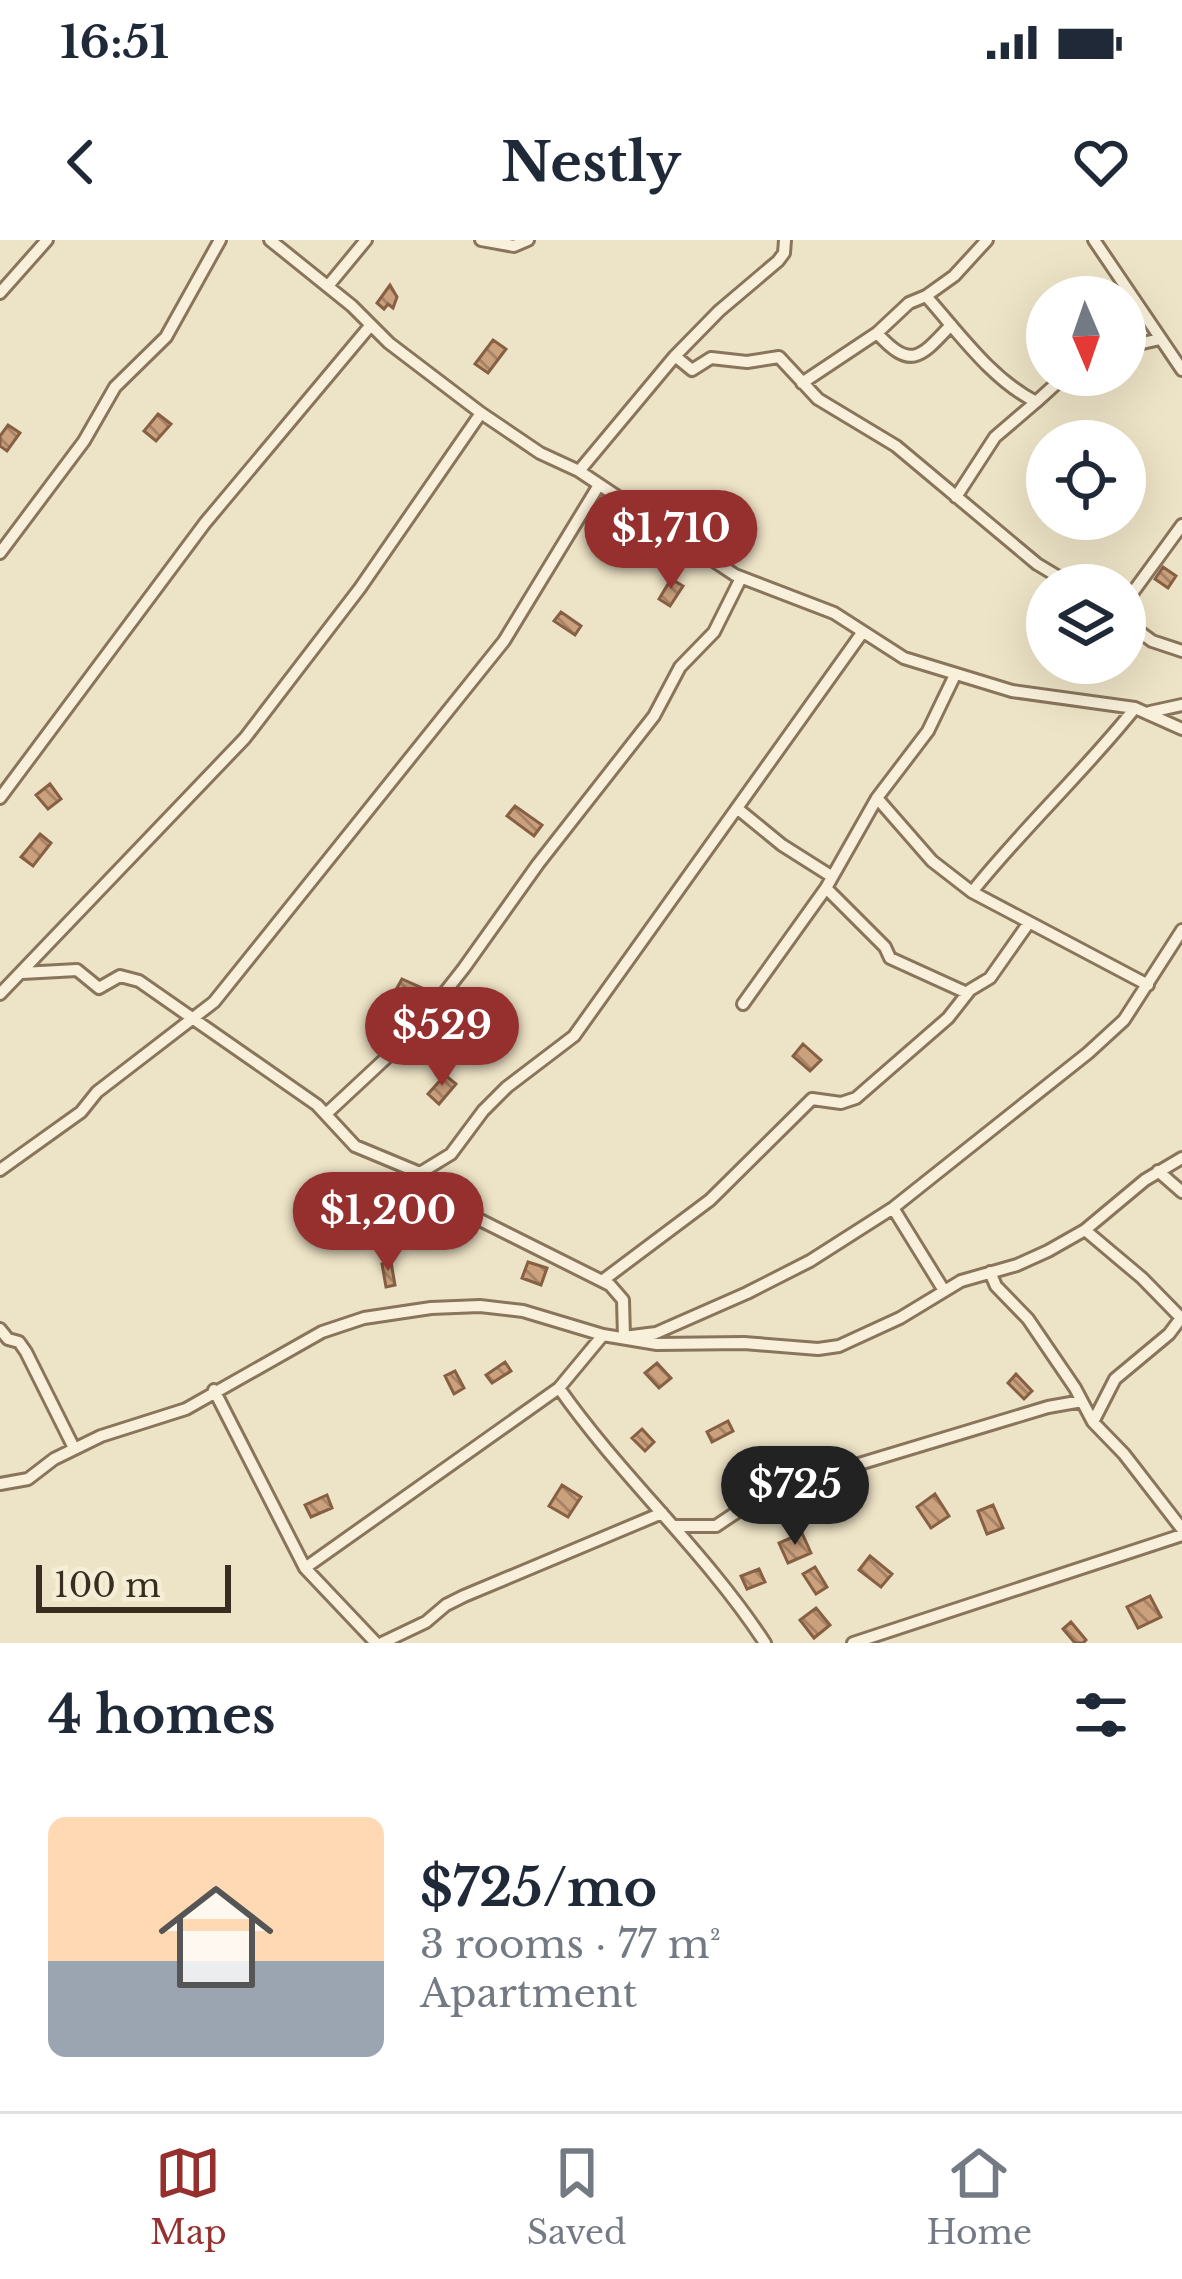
<!DOCTYPE html>
<html lang="en">
<head>
<meta charset="utf-8">
<style>
	:root { --surface:#fff; --page:#f6f6f7; --text:#1f2937; --muted:#747a83; --line:#e0e1e3; --accent:#96302e }
	body { margin:0; font-family:"Libre Baskerville",serif; background:var(--page); color:var(--text); height:100vh; display:flex; flex-direction:column; font-size:45px; white-space:nowrap }
	* { box-sizing:border-box; margin:0 }
	p { font-size:39px; color:var(--muted) }
	.icon { flex:none; width:66px; height:66px; fill:none; stroke:currentColor; stroke-width:2; stroke-linecap:round; stroke-linejoin:round }
	.map { position:relative; height:1403px; overflow:hidden }
	.side { display:flex; flex-direction:column; background:var(--surface); flex:1 }
	.side>* { flex:none }
	.needle { width:78px; rotate:178deg }
	.buttons { position:absolute; left:1026px; top:36px; display:grid; gap:24px }
	.buttons a { display:grid; place-items:center; width:120px; height:120px; border-radius:50%; background:var(--surface); box-shadow:0 12px 48px #0002; font-size:60px }
	.scale { position:absolute; left:36px; bottom:30px; width:195px; box-sizing:border-box; padding-left:12px; border:6px solid #392d20; border-top:0; font-size:33px; line-height:42px; white-space:nowrap; color:#392d20; -webkit-text-stroke:9px #f5edd6; paint-order:stroke }
	.price { position:absolute; translate:-50% -102px; padding:0 27px; border-radius:42px; background:var(--accent); color:#fff; font-size:39px; line-height:78px; filter:drop-shadow(0 3px 6px #0008) }
	.price::after { content:''; position:absolute; left:50%; top:72px; width:36px; height:27px; margin-left:-18px; background:inherit; clip-path:polygon(0 0,100% 0,50% 100%) }
	.price.selected { background:#222; color:#fff }
	ul { padding:0; list-style:none }
	li { display:flex; align-items:center; gap:36px; height:300px; padding:0 48px }
	li+li { border-top:3px solid var(--line) }
	li span { display:grid; place-items:center; flex:none; width:336px; height:240px; border-radius:18px; color:#555 }
	li>.icon { margin-inline-start:auto }
	span .icon { width:144px; height:144px; fill:#fffc; stroke-width:1 }
	li b { font-size:51px }
	h2 { display:flex; justify-content:space-between; align-items:center; height:144px; padding:0 48px; font-size:51px }
	.status { display:flex; justify-content:space-between; align-items:center; height:84px; padding:0 60px; background:var(--surface); direction:ltr }
	.status svg { height:33px; fill:currentColor }
	header { display:flex; justify-content:space-between; align-items:center; height:156px; padding:0 48px; background:var(--surface); font-size:54px; font-weight:700 }
	.menu { display:flex; justify-content:space-around; align-items:center; height:168px; border-top:3px solid var(--line); background:var(--surface); font-size:33px; color:var(--muted) }
	.menu a { display:grid; justify-items:center; gap:6px }
	.menu .selected { color:var(--accent) }
	.map>svg:first-child { display:block }
	.building { fill:url(#building-back-hatch); stroke:#876043; stroke-width:3 }
	.lines { fill:none; stroke-linecap:round; stroke-linejoin:round }
	.street-casing { stroke:#89755c; stroke-width:16 }
	.street { stroke:#f8f0da; stroke-width:10 }
</style>
</head>
<body>
<div class="status"><b>16:51</b><svg viewBox="0 0 49 12"><path d="M0 12V9h3v3zM5 12V6h3v6zM10 12V3h3v9zM15 12V0h3v12zM26 1h20v11H26zM47 4h2v5h-2z"/></svg></div>
<header><svg class="icon" aria-label="back" viewBox="0 0 24 24"><path d="M15 5l-7 7 7 7"/></svg>Nestly<svg class="icon" aria-label="heart" viewBox="0 0 24 24"><path d="M12 20l-8-8c-3-5 5-10 8-4 3-6 11-1 8 4z"/></svg></header>
<div class="map">
<svg width="1182" height="1403" viewBox="0 0 1182 1403">
	<defs>
		<pattern id="building-back-hatch" width="6" height="6" patternUnits="userSpaceOnUse" patternTransform="scale(3)"><rect width="6" height="6" fill="#cba07d"/><path d="M-1 5l2 2M0 0l6 6M5-1l2 2" fill="none" stroke="#a68366"/></pattern>
	</defs>
	<rect width="100%" height="100%" fill="#ede3c6"/>
	<path class="building" d="M 390,45 L 397,57 L 393,68 L 388,64 L 384,69 L 377,63 Z
		M 493,100 L 506,109 L 488,133 L 475,124 Z
		M 158,174 L 171,184 L 156,201 L 144,191 Z
		M 8,185 L 20,193 L 7,211 L 0,206 L 0,196 Z
		M 1163,327 L 1176,336 L 1168,348 L 1155,339 Z
		M 671,339 L 683,346 L 670,366 L 659,359 Z
		M 561,372 L 581,386 L 575,395 L 554,381 Z
		M 50,544 L 61,559 L 48,569 L 36,555 Z
		M 515,566 L 542,585 L 534,596 L 507,576 Z
		M 40,594 L 51,603 L 33,626 L 21,617 Z
		M 402,739 L 422,748 L 416,759 L 397,748 Z
		M 803,804 L 821,820 L 810,831 L 793,816 Z
		M 445,835 L 456,844 L 439,864 L 428,854 Z
		M 391,1022 L 395,1045 L 386,1047 L 382,1024 Z
		M 528,1022 L 547,1028 L 541,1045 L 522,1038 Z
		M 505,1122 L 511,1131 L 492,1143 L 486,1135 Z
		M 657,1123 L 671,1138 L 659,1148 L 645,1133 Z
		M 455,1131 L 464,1148 L 454,1154 L 445,1136 Z
		M 1016,1134 L 1032,1151 L 1024,1159 L 1008,1143 Z
		M 728,1181 L 733,1191 L 712,1202 L 707,1192 Z
		M 642,1189 L 654,1202 L 645,1211 L 632,1198 Z
		M 562,1245 L 581,1257 L 568,1277 L 549,1266 Z
		M 935,1254 L 949,1276 L 931,1288 L 917,1267 Z
		M 327,1255 L 332,1268 L 311,1277 L 305,1265 Z
		M 993,1265 L 1003,1288 L 987,1294 L 978,1271 Z
		M 802,1293 L 811,1313 L 788,1323 L 779,1303 Z
		M 870,1316 L 892,1334 L 881,1347 L 859,1330 Z
		M 815,1327 L 827,1347 L 816,1354 L 803,1334 Z
		M 759,1329 L 765,1342 L 747,1349 L 741,1336 Z
		M 1150,1356 L 1161,1377 L 1138,1388 L 1127,1367 Z
		M 816,1368 L 830,1385 L 814,1398 L 800,1380 Z
		M 1071,1382 L 1086,1400 L 1083,1403 L 1075,1403 L 1063,1389 Z"/>
	<g class="lines">
		<defs>
			<path id="street" d="M 270,0 L 352,66 L 389,103 L 481,173 L 540,213 L 579,231 L 735,335 L 834,373 L 904,418 L 1012,451 L 1135,468 L 1182,489
				M 481,0 L 514,6 L 528,0
				M 987,0 L 954,36 L 926,56 C 959,93 991,139 1036,162 L 1058,142 L 1075,135
				M 1094,0 L 1182,130
				M 328,46 L 366,0
				M 0,53 L 47,0
				M 877,93 C 911,131 921,117 951,85
				M 1125,107 L 1160,99
				M 675,116 L 692,130 L 711,118 L 747,122 L 779,117 L 818,159 L 896,206 L 1037,324 L 1072,345
				M 802,143 L 877,93 L 909,63 L 926,56
				M 579,231 L 675,116 L 719,71 L 778,21 L 784,13 L 785,0
				M 956,257 L 995,197 L 1036,162
				M 0,313 L 84,201 L 115,147 L 166,97 L 220,0
				M 1125,363 L 1182,285
				M 1125,381 L 1152,401 L 1182,411
				M 1150,472 L 1182,465
				M 0,558 L 205,283 L 370,86
				M 877,558 L 932,621 L 972,652 L 1148,745
				M 738,569 L 782,605 L 831,636
				M 826,648 L 885,707 L 890,718 L 967,753
				M 972,652 C 1023,588 1084,532 1135,468
				M 22,733 L 77,730 L 99,748 L 120,736 L 139,741 L 317,865 L 355,906 L 420,933 L 452,966 L 610,1045 L 623,1060 L 624,1097 L 656,1093 L 747,1053 L 810,1021 L 893,968 L 1088,813 L 1124,780 L 1182,690
				M 0,754 L 245,498 L 360,348 L 481,173
				M 743,764 L 826,648 L 877,558 L 928,491 L 955,435
				M 326,874 L 413,793 L 464,728 L 538,624 L 654,476 L 680,427 L 714,392 L 741,338
				M 0,930 L 81,872 L 97,852 L 214,762 L 504,401 L 599,245
				M 1158,931 L 1182,952
				M 420,933 L 451,914 L 483,871 L 507,847 L 574,796 L 862,393
				M 893,968 L 943,1049
				M 1085,990 L 1142,1038 L 1182,1079
				M 990,1032 L 996,1046 L 1028,1079 L 1075,1148 L 1093,1182 L 1124,1214 L 1182,1289
				M 602,1041 L 710,960 L 812,859 L 841,863 L 856,858 L 948,778 L 970,750 L 990,738 L 1028,684
				M 0,1089 L 8,1099 L 19,1102 L 26,1112 L 74,1208
				M 559,1148 C 622,1238 705,1311 765,1403
				M 214,1150 L 305,1328 L 376,1403
				M 1093,1182 L 1115,1139 L 1169,1094 L 1181,1078
				M 0,1244 L 28,1239 L 54,1219 L 101,1196 L 186,1169 L 322,1092 L 364,1078 L 431,1068 L 480,1066 L 523,1071 L 603,1095 L 657,1104 L 744,1103 L 818,1109 L 839,1106 L 900,1078 L 961,1041 L 1017,1025 L 1048,1011 L 1085,990 L 1145,940 L 1182,918
				M 674,1286 L 716,1286 L 746,1266 L 806,1240 L 1048,1167 L 1082,1161
				M 305,1328 L 559,1148 L 603,1095
				M 382,1403 L 426,1382 L 446,1365 L 464,1356 L 662,1273
				M 853,1403 L 1182,1295"/>
		</defs>
		<use href="#street" class="street-casing"/>
		<use href="#street" class="street"/>
	</g>
</svg>
<div class="buttons">
<a><svg class="needle" viewBox="-14 -14 28 28"><path d="M0-13l5 13h-10z" fill="#e53935"/><path d="M0 13l5-13h-10z" fill="#747a83"/></svg></a>
<a><svg class="icon" aria-label="locate" viewBox="0 0 24 24"><circle cx="12" cy="12" r="6"/><path d="M12 2v4M12 18v4M2 12h4M18 12h4"/></svg></a>
<a><svg class="icon" aria-label="layers" viewBox="0 0 24 24"><path d="M12 4l9 5-9 5-9-5zM3 14l9 5 9-5"/></svg></a>
</div>
<div class="scale">100 m</div>
<b class="price" style="left:671px;top:352px">$1,710</b>
<b class="price" style="left:442px;top:849px">$529</b>
<b class="price" style="left:388px;top:1034px">$1,200</b>
<b class="price selected" style="left:795px;top:1308px">$725</b>
</div>
<section class="side">
<h2>4 homes<svg class="icon" aria-label="filters" viewBox="0 0 24 24"><path d="M4 7h16M4 17h16"/><circle cx="9" cy="7" r="2"/><circle cx="15" cy="17" r="2"/></svg></h2>
<ul>
<li><span style="background:linear-gradient(#ffd9b3 60%,#9aa5b1 0)"><svg class="icon" aria-label="home" viewBox="0 0 24 24"><path d="M3 11l9-7 9 7M6 9v11h12V9"/></svg></span><div><b>$725/mo</b><p>3 rooms · 77 m²</p><p>Apartment</p></div></li>
</ul>
</section>
<nav class="menu">
<a class="selected"><svg class="icon" aria-label="map" viewBox="0 0 24 24"><path d="M3 6l6-2 6 2 6-2v14l-6 2-6-2-6 2zM9 4v14M15 6v14"/></svg>Map</a>
<a><svg class="icon" aria-label="saved" viewBox="0 0 24 24"><path d="M7 4h10v16l-5-4-5 4z"/></svg>Saved</a>
<a><svg class="icon" aria-label="home" viewBox="0 0 24 24"><path d="M3 11l9-7 9 7M6 9v11h12V9"/></svg>Home</a>
</nav>
</body>
</html>
